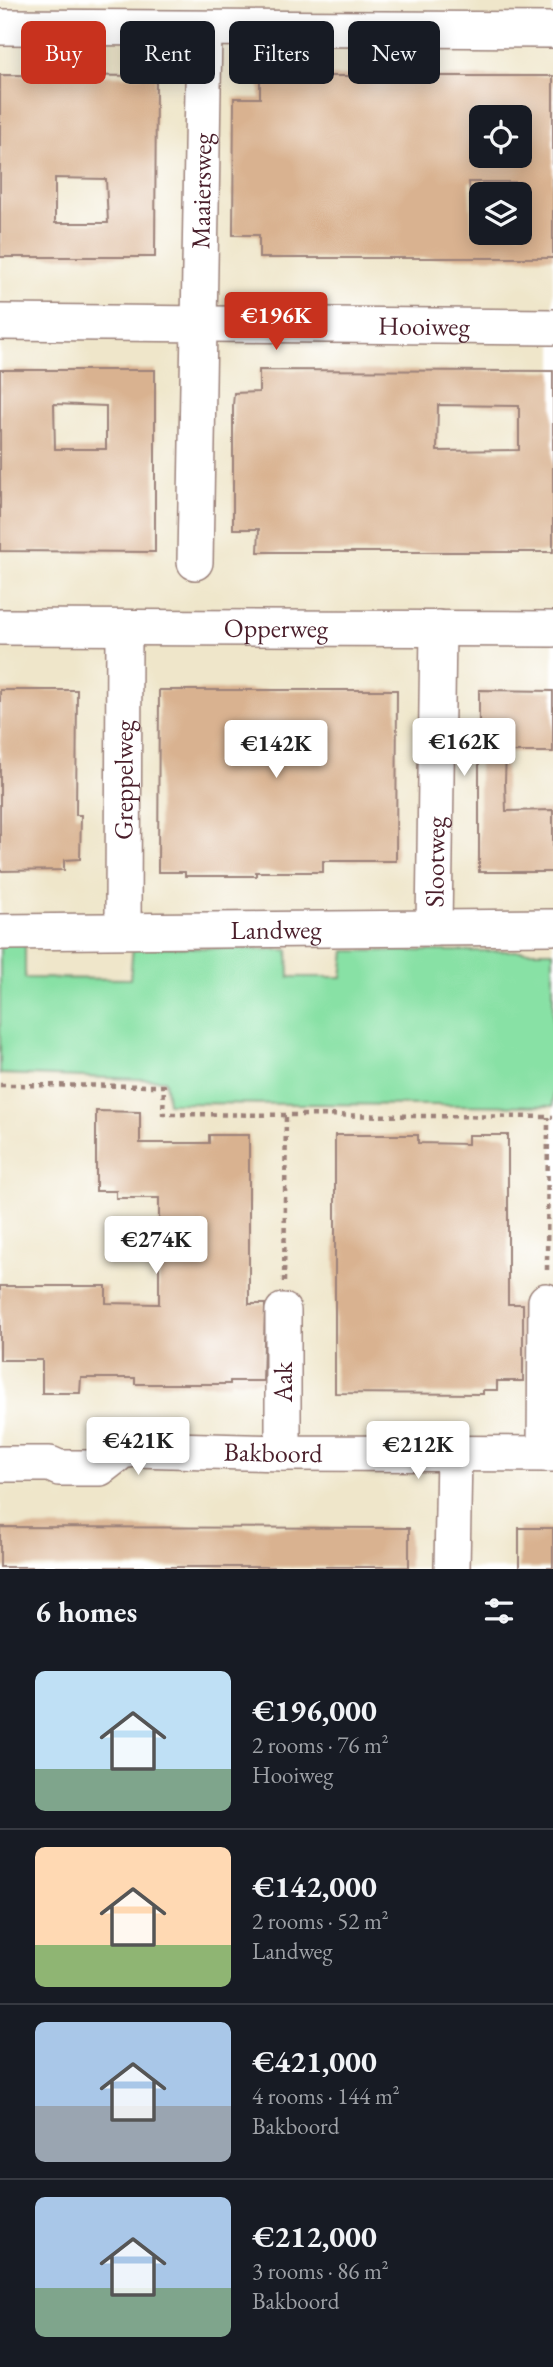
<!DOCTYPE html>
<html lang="en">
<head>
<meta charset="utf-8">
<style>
	:root { --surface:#171b24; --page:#242831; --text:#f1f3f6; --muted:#9ea1a6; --line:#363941; --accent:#c8321e }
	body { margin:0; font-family:"EB Garamond",serif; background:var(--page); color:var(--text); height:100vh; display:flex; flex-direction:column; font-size:26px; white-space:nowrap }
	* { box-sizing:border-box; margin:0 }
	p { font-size:23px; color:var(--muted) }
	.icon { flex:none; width:38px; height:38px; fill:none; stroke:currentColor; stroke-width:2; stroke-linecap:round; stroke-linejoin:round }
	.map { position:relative; height:1569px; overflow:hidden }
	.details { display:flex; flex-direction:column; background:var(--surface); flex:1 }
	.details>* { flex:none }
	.banner { position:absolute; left:21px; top:21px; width:511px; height:63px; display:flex; gap:14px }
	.controls { position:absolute; left:469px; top:105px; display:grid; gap:14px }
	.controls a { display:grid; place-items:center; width:63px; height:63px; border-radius:10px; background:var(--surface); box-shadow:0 4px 18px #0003; font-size:35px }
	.price { position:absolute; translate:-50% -60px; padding:0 16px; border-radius:7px; background:#fff; color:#222; font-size:23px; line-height:46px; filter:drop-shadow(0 2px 4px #0008) }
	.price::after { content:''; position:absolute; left:50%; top:42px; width:21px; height:16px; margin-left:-10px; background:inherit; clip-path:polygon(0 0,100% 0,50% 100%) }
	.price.active { background:var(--accent); color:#fff }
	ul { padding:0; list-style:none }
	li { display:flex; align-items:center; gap:21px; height:175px; padding:0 35px }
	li+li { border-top:2px solid var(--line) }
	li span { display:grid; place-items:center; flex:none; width:196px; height:140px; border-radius:10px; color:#555 }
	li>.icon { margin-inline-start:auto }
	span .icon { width:84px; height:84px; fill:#fffc; stroke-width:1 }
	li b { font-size:30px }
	h2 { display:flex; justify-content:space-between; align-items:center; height:84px; padding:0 35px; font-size:30px }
	.pill { padding:0 24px; border-radius:10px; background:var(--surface); box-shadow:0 4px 18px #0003; font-size:24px; line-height:63px }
	.pill.active { background:var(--accent); color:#fff }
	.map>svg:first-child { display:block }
	.green { fill:#88e1a5; stroke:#698068; stroke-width:2 }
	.building { fill:#d9b290; fill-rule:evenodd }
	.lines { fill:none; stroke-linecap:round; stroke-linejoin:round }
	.minor-casing { stroke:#9c827a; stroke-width:38 }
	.path { stroke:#9c827a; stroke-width:4.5; stroke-dasharray:5 5; stroke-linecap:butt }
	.minor { stroke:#fff; stroke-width:35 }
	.labels { text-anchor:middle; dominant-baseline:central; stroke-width:6; stroke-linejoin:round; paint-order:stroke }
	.street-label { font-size:26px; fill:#4a1f2b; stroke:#fff }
</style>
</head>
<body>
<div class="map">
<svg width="553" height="1569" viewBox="0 0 553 1569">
	<rect width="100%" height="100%" fill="#fff"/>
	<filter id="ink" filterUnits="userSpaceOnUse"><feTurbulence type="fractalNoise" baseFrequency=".0143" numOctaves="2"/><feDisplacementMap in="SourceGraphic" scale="14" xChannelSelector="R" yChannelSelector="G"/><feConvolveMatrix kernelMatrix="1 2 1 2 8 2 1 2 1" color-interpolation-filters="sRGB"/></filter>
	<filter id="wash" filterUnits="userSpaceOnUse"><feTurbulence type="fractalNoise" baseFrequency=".00686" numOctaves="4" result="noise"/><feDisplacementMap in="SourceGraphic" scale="28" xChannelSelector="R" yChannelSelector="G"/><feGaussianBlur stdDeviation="1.57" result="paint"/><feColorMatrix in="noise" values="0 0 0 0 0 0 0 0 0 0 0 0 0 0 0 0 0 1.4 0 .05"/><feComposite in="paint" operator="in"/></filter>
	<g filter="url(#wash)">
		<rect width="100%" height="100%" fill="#efe6ca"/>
		<path class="green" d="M 0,943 L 25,943 L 25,978 L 130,979 L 133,946 L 288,950 L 289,977 L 342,977 L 345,951 L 553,951 L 553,1106 L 168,1103 L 165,1080 L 0,1074 Z"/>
		<g id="blocks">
			<path class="building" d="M 0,75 L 156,76 L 155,257 L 0,257 ZM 55,178 L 106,179 L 108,223 L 55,223 Z
				M 260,76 L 553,76 L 553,258 L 259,258 L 259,235 L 233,235 L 234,98 L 260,98 ZM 476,111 L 521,111 L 521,156 L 475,156 ZM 469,182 L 520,182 L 520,233 L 472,233 Z
				M 0,370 L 155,370 L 155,552 L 0,551 ZM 54,404 L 106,406 L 106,449 L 55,449 Z
				M 259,370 L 553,371 L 553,552 L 258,552 L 259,529 L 233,529 L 233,406 L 234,393 L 259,392 ZM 438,405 L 519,406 L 519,450 L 437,451 Z
				M 0,690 L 77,690 L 76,815 L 81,815 L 80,859 L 64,860 L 64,870 L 0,871 Z
				M 159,690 L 397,690 L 396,861 L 323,861 L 323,872 L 256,872 L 256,876 L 185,876 L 185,872 L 158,872 Z
				M 479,690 L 553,691 L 553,752 L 506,752 L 505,782 L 506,811 L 553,810 L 553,872 L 479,872 Z
				M 96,1111 L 140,1112 L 140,1143 L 209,1143 L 209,1135 L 249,1135 L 249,1304 L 265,1304 L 263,1381 L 230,1381 L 230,1384 L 135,1384 L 135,1378 L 81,1378 L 80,1393 L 42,1393 L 42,1360 L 0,1360 L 0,1286 L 106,1286 L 106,1303 L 159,1304 L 159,1198 L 116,1198 L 116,1191 L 96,1191 Z
				M 335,1135 L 418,1135 L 418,1143 L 468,1144 L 468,1135 L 508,1135 L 508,1304 L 523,1304 L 523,1381 L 497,1381 L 497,1390 L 483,1390 L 483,1394 L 335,1393 Z
				M 0,1527 L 409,1528 L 409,1567 L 0,1567 Z
				M 519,1528 L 553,1528 L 553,1568 L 519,1568 Z"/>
		</g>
	</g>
	<g filter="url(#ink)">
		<use href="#blocks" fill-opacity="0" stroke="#9c827a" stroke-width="2"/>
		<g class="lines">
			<defs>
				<g id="minor">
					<path d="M 0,27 L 553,30"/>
					<path id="s1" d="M 0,322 L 553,327"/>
					<path id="s2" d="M 195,562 L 204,30"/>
					<path id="s3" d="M 0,627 L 553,629"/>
					<path id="s4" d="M 434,928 L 438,628"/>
					<path id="s5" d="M 123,930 L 124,629"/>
					<path id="s6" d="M 0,932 L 553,927"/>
					<path d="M 283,1453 L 283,1311"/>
					<path d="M 545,1454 L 546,1301"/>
					<path id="s7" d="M 0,1464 L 50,1464 L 59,1468 L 100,1468 L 122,1451 L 135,1449 L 283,1453 L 553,1454"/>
					<path d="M 452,1569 L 454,1453"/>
				</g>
			</defs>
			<use href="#minor" class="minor-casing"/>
			<path class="path" d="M 0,1085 L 164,1086 L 163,1114 L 553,1117
				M 547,1270 L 548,1117
				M 284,1282 L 286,1115"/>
			<use href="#minor" class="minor"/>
		</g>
	</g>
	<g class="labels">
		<g class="street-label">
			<text stroke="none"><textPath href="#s2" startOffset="371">Maaiersweg</textPath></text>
			<text stroke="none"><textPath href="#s1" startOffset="424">Hooiweg</textPath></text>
			<text stroke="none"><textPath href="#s3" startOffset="276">Opperweg</textPath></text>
			<text stroke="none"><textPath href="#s5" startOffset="150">Greppelweg</textPath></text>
			<text stroke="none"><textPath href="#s4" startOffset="66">Slootweg</textPath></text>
			<text stroke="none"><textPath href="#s6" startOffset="276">Landweg</textPath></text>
			<text transform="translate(283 1382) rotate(-90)">Aak</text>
			<text stroke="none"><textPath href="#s7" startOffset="280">Bakboord</textPath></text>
		</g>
	</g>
</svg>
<div class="controls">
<a><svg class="icon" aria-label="locate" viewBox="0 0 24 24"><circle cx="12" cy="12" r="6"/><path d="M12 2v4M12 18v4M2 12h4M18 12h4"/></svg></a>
<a><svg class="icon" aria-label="layers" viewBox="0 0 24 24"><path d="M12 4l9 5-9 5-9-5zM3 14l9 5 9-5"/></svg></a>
</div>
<b class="price active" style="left:276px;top:352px">€196K</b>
<b class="price" style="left:464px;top:778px">€162K</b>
<b class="price" style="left:276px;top:780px">€142K</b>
<b class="price" style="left:156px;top:1276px">€274K</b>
<b class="price" style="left:138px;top:1477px">€421K</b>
<b class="price" style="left:418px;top:1481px">€212K</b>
<div class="banner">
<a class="pill active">Buy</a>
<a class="pill">Rent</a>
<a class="pill">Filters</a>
<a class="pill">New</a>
</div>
</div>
<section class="details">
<h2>6 homes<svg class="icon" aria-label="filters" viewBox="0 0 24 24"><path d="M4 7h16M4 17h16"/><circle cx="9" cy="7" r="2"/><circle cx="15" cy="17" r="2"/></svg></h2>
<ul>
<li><span style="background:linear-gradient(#bfe0f5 70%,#7fa58c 0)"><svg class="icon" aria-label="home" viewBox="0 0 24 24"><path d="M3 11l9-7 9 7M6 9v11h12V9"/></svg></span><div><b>€196,000</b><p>2 rooms · 76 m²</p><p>Hooiweg</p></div></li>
<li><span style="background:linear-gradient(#ffd9b3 70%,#8fb573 0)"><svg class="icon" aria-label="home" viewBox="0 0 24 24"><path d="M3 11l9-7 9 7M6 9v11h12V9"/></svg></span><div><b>€142,000</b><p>2 rooms · 52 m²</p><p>Landweg</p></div></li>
<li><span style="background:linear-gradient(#a9c7e8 60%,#9aa5b1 0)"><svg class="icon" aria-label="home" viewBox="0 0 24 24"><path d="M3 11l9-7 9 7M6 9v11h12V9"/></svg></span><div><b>€421,000</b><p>4 rooms · 144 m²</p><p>Bakboord</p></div></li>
<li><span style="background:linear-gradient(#a9c7e8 65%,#7fa58c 0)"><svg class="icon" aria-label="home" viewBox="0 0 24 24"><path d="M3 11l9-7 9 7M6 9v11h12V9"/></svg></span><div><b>€212,000</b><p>3 rooms · 86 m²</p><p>Bakboord</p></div></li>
</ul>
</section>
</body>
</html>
